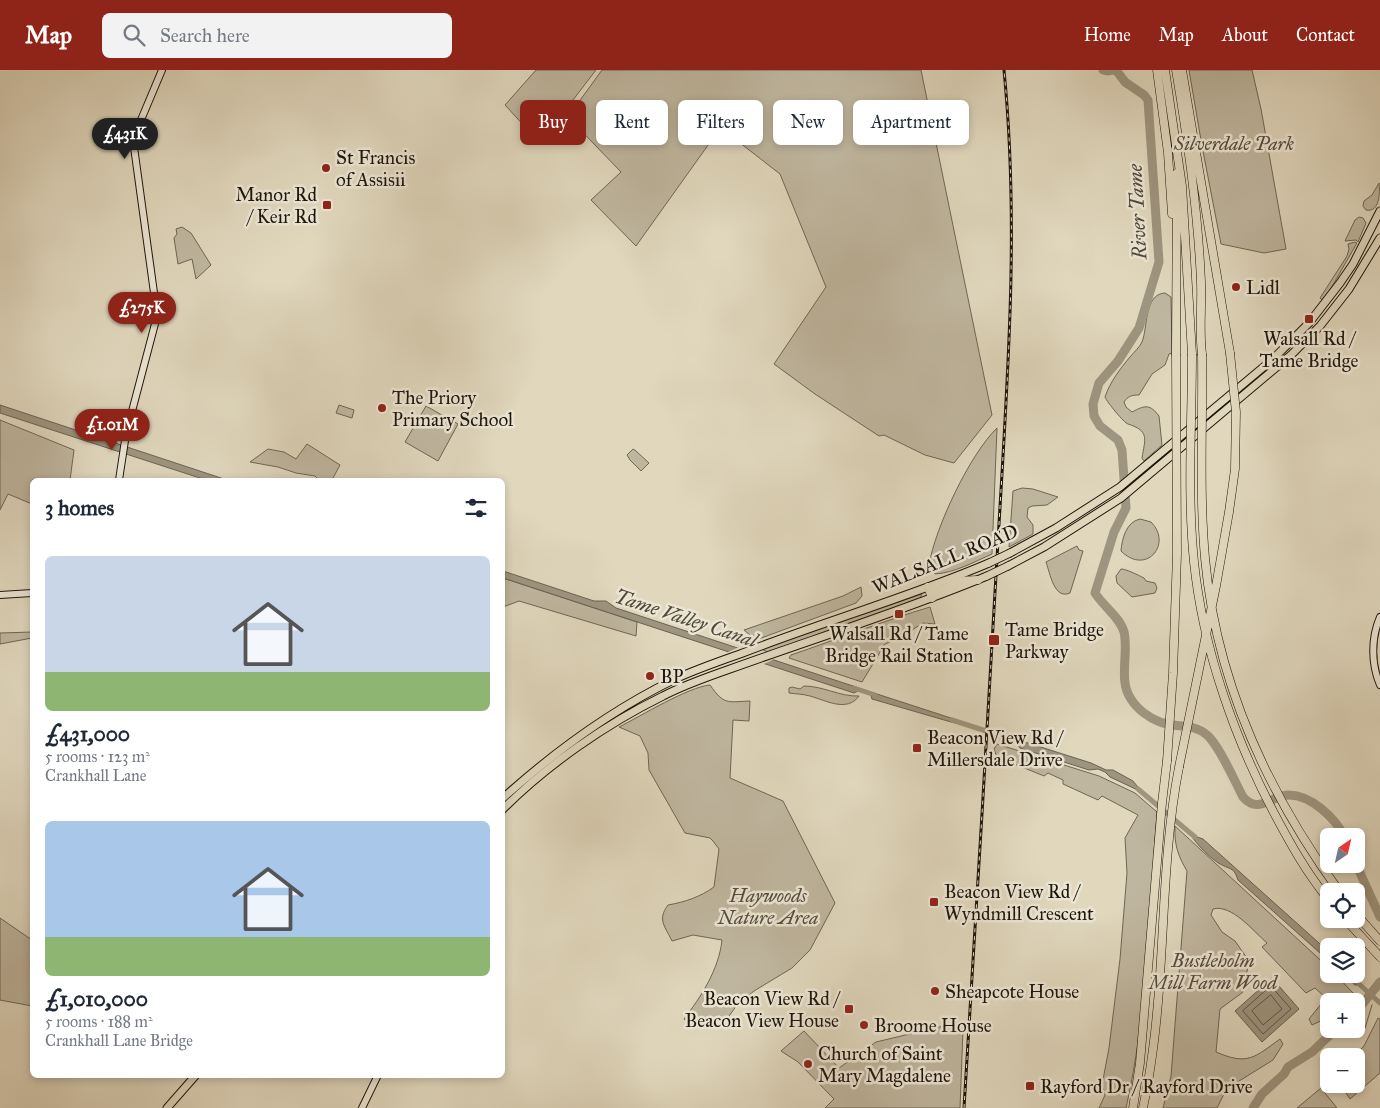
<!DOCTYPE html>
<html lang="en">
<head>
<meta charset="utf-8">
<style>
	:root { --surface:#fff; --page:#f2f2f3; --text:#1f2937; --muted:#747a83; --accent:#8f2418 }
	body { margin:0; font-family:"IM FELL Great Primer",serif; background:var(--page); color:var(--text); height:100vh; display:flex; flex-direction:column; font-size:19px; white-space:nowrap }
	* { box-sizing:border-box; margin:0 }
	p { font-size:16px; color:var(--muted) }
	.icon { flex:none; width:28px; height:28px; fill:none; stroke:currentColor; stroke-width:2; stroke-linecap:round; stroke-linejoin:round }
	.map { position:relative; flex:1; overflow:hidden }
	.sheet { position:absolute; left:30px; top:408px; width:475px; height:600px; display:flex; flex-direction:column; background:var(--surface); border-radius:8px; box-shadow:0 2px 8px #0003 }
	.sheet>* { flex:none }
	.hud { position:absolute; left:520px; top:30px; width:475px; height:45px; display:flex; gap:10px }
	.needle { width:32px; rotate:34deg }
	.fabs { position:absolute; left:1320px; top:758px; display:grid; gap:10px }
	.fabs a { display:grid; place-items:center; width:45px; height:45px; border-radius:8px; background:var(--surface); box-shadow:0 2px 8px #0003; font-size:25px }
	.price { position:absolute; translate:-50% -42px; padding:0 11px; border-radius:18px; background:var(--accent); color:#fff; font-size:16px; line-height:32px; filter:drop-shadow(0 1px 2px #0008) }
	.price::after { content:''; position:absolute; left:50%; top:30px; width:15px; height:11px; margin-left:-8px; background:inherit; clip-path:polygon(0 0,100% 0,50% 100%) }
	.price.current { background:#222; color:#fff }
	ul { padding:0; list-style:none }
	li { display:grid; align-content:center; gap:10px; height:265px; padding:0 15px }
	li span { display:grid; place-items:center; height:155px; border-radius:8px; color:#555 }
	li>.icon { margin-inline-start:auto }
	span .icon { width:90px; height:90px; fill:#fffc; stroke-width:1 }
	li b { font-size:21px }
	h2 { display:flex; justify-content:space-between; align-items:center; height:60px; padding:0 15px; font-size:21px }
	.chip { padding:0 18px; border-radius:8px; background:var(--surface); box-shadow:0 2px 8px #0003; font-size:18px; line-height:45px }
	.chip.current { background:var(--accent); color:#fff }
	header { display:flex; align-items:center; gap:30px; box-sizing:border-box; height:70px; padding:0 25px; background:var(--accent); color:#fff }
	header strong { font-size:24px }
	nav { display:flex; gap:28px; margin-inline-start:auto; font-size:18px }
	.search { width:350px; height:45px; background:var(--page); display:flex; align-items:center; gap:12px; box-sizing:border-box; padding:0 18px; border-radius:8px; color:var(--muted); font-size:19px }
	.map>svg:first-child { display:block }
	.green { fill:#bfb69f; stroke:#6e6654 }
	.water { fill:#9e9580; stroke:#6a6251 }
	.pier { fill:#e0d7bd }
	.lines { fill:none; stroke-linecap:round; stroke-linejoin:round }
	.shore { stroke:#5e5545; stroke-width:1 }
	.stream { stroke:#6a6251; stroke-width:1 }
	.canal { stroke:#9e9580; stroke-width:5 }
	.river { stroke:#9e9580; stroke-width:9 }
	.secondary-casing { stroke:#1d150a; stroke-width:8 }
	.primary-casing { stroke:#1d150a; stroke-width:9 }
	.highway-casing { stroke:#1d150a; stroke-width:9 }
	.secondary { stroke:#ebe5d4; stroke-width:6 }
	.primary { stroke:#e0d7bd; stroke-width:7 }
	.highway { stroke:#e0d7bd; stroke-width:8 }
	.rail-casing { stroke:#1d150a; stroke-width:3 }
	.rail { stroke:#ebe5d4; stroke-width:1; stroke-dasharray:4; stroke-linecap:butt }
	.primary-bridge-casing { stroke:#1d150a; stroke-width:9; stroke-linecap:butt }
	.highway-bridge-casing { stroke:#1d150a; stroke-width:9; stroke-linecap:butt }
	.primary-bridge { stroke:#e0d7bd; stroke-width:7 }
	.highway-bridge { stroke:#e0d7bd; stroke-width:8 }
	.poi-dot { fill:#8f2418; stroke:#ebe5d4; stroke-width:2 }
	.labels { text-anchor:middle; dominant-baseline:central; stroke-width:5; stroke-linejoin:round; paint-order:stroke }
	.park-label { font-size:19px; font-style:italic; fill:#564d3e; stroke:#ebe5d4 }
	.poi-label { font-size:19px; fill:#1d150a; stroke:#ebe5d4; text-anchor:start }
	.street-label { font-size:19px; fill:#1d150a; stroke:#ebe5d4 }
	.water-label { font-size:20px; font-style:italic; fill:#514839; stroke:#ebe5d4 }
</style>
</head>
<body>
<header>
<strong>Map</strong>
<div class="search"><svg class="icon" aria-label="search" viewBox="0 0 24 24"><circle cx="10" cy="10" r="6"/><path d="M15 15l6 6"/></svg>Search here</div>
<nav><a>Home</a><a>Map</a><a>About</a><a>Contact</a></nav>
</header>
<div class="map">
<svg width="1380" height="1038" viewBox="0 0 1380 1038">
	<rect width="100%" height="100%" fill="#e0d7bd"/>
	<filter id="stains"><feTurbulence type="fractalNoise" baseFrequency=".004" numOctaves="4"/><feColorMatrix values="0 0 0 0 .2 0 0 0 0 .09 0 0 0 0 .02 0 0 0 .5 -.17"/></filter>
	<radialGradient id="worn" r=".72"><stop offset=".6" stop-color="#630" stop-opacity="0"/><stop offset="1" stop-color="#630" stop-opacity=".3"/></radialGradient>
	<path class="green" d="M 536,0 L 596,0 L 540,73 L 505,35 Z
		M 602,0 L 921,0 L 992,345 L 954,393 L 925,385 L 884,365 L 879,366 L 815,324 L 774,294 L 826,217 L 780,104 L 726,62 L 716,64 L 636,176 L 591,130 L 621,102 L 568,47 Z
		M 1189,0 L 1252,0 L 1261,39 L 1286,179 L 1264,183 L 1221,174 L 1202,76 Z
		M 1379,113 C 1380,122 1380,143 1366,140 L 1363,136 L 1364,131 L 1372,125 Z
		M 1359,147 L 1363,148 L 1366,153 L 1358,172 L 1356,170 L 1345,171 L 1355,150 Z
		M 182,157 L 191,163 L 211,195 L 196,209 L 192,189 L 178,194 L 174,168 L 177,164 L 176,159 Z
		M 1355,172 L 1357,173 L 1330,220 L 1322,230 L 1320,228 L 1347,186 L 1349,179 L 1348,174 Z
		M 1165,223 L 1171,227 L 1172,283 L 1169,284 L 1165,295 L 1152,304 L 1139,325 C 1132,325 1128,326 1124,332 L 1126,337 L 1132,342 C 1145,335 1150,334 1159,346 L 1162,375 L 1144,391 L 1142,388 C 1145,369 1150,361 1128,354 C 1124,353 1107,332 1105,327 C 1110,312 1120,299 1130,287 C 1134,282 1139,278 1142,272 C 1148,257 1144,224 1165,223 Z
		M 339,335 L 354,340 L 352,348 L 336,343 Z
		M 426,336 L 458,354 L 438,391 L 405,372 Z
		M 0,350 L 74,380 L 70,410 L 32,410 L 32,434 L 8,424 L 0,440 Z
		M 997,358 L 992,484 C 974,492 954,503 935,504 L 929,495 C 935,458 970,384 997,358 Z
		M 307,374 L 340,395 L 332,410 L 319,410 L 315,406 L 296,403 L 278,397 L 250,392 L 268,379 L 284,382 L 296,389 Z
		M 633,379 L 636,381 L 649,393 L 641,401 L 630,390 L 627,385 Z
		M 1022,418 L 1033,419 L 1058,427 L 1047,435 L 1032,436 L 1028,438 L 1027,447 L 1033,455 L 1033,464 L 1009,477 L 1013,421 Z
		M 1140,449 L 1151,452 C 1173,474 1146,506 1121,481 C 1122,469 1126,452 1140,449 Z
		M 1077,476 L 1079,480 L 1083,481 L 1070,523 C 1054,530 1050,503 1046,492 Z
		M 1121,499 C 1126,499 1138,505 1144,508 L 1146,511 L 1155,513 L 1157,518 L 1155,523 L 1132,527 L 1117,513 L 1116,506 Z
		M 503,508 L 637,552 L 636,566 L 519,531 L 503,537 Z
		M 861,517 L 862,526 L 856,533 L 756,570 L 744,560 L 843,526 Z
		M 922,524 L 919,530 L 768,582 L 761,579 Z
		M 930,537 L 935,554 L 923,553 L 912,560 L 909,568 L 898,569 L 885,574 L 862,612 L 789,588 L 791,585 C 838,569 883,551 930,537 Z
		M 32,562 L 32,568 L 0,574 L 0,563 Z
		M 710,615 C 724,635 727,632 750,631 L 749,651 L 733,650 L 730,708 L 783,731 L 835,833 L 810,880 L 792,898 L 754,921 L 737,935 L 724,953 L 698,948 L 689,953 L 684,949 C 701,927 719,899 722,870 L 693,865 L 672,871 C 665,856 657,850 668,835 C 685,832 700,827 714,817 L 719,779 L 713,771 L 710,768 L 685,763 L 649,700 L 648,683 L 640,666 L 619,657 C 641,646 688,617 710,615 Z
		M 804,616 C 823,616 841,627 859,626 C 847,643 825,630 810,626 C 803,624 796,624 789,623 L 789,618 L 792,617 L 800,619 Z
		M 997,674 L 1099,706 L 1135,723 L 1157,742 C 1149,840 1148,941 1126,1038 L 1099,1038 L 1105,1025 L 1102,1015 L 1109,978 L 1120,889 L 1127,803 L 1125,768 L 1138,745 L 1102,726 L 1098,730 L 1063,714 L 1063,710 L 1048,703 L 1044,706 L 997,687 L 994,679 Z
		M 1175,756 L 1329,898 L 1329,904 L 1335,904 L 1354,924 L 1347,931 L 1329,931 L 1329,947 L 1312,955 L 1309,949 L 1326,928 L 1315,918 L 1306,923 L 1262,877 L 1267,873 C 1253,861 1232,834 1213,839 L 1211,845 L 1222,862 L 1235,871 L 1249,891 L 1243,922 L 1220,939 L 1216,982 C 1248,996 1255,987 1280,969 L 1283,974 L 1273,990 L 1231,1016 L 1223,1026 L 1217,1038 L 1163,1038 L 1171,1006 L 1187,801 C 1178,786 1174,774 1175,756 Z
		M 0,848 L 32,870 L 32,936 L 0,930 Z
		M 1378,948 L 1380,949 L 1380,1003 L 1350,1029 L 1340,1014 L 1356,1014 L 1356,986 L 1354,986 L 1364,976 Z
		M 960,952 L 963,960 L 960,1038 L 825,1038 L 834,1029 L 798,992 L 781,981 L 804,961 L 839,998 L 876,972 Z
		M 1321,1018 L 1337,1038 L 1297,1038 Z"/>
	<path class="water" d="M 0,335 L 227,410 L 206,410 L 0,343 Z
		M 503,501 L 594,531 L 606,531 L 616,538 L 856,617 L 860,620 L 854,623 L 503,508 Z
		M 870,623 L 874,623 L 954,649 L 957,652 L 955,653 L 951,652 L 872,629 Z
		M 1013,670 L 1028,673 L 1091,693 L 1106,700 L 1113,700 L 1133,711 L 1142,722 L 1110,707 L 1105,702 L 1098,699 L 1089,700 L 1020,678 Z
		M 1191,765 L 1203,769 L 1329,882 L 1329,891 L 1238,810 C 1234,798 1232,800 1222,795 C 1213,791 1195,773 1191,765 Z
		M 1343,904 L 1353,904 L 1360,910 L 1360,915 L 1355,915 Z
		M 1272,908 L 1299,939 L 1262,972 L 1235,941 Z"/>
	<path class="pier" d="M 741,576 L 776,588 L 762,595 L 726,583 Z"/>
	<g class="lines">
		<path class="shore" d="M 1271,916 L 1291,939 L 1263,964 L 1243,941 Z
			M 1271,925 L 1282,939 L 1263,955 L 1252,941 Z"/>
		<path class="stream" d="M 1365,958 L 1372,935"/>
		<path class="canal" d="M 854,618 L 875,625
			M 952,650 L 1017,671
			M 1138,719 L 1195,767
			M 1348,904 L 1380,933"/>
		<path class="river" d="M 1103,0 L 1107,1 L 1113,0
			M 1116,0 L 1125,12 L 1144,25 L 1148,30 L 1159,192 L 1139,258 L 1118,291 L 1099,313 L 1093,334 L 1094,346 L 1100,356 L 1118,370 L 1122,380 L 1126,438 L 1114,462 L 1095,523 C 1103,536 1120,547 1124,562 C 1129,583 1118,611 1131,629 C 1137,639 1149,648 1160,652 C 1176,658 1194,653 1207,665 C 1219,675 1235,712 1243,727 C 1259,745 1271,725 1289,725 C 1311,725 1335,748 1344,766
			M 1356,794 L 1380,847
			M 1356,942 L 1380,912
			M 1253,1038 L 1262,1024 L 1284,1004 L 1288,997 L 1312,982 L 1336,959"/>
		<defs>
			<path id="secondary" d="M 119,410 L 126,364 L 156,250 L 155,230 L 134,77 L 138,57 L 162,0
				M 0,525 L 32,523
				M 1380,547 C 1371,568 1371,594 1380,615
				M 362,1038 L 378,1005"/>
			<path id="primary" d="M 1010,483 L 1056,458 L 1120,417 L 1272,290 L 1309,253 L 1340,213 L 1353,194 L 1380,141
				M 1008,496 L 1044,477 L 1121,428 L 1291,285 L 1320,256 L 1349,219 L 1380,168
				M 502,729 C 554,682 610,641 673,610 C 694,600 717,592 740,584 C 822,552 907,528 989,493
				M 502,740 C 547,695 606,654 663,626 C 684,615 707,607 730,599 C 816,568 903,541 987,506
				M 167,1038 L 196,1005"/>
			<path id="highway" d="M 1157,0 L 1168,83 L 1172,144
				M 1165,0 L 1182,116 L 1192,284
				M 1176,0 C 1188,70 1198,141 1201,212 C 1202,236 1199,260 1202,284
				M 1182,0 L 1230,283
				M 1176,284 L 1177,103
				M 928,517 C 943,523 947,516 960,512 C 966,510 972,510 978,510
				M 928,517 L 932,528
				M 1356,844 L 1380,871
				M 1345,849 L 1380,887
				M 1133,1038 L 1140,993 L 1162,733 L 1167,691
				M 1143,1038 C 1146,1023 1149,1008 1151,993 C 1166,895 1160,795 1179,697"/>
		</defs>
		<use href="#secondary" class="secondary-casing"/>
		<use href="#primary" class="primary-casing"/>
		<use href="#highway" class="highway-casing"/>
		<use href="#secondary" class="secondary"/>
		<use href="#primary" class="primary"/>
		<use href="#highway" class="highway"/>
		<defs>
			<path id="rail" d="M 964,1038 C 976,843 988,649 999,454 C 1008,301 1019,153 1004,0"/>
		</defs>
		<use href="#rail" class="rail-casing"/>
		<use href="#rail" class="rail"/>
		<defs>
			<path id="primary-bridge" d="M 989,493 L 1010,483
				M 987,506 L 1008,496"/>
			<path id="highway-bridge" d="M 1192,284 C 1192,353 1187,423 1194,492 C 1203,579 1234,667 1274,743 C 1290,773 1307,804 1329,830
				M 1202,284 C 1203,352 1199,421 1205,488 C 1216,611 1267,722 1339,821
				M 1167,691 L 1173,603 L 1177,484 L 1176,284
				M 1179,697 L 1216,516 L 1229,442 L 1235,399 L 1236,342 L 1230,283"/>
		</defs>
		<use href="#primary-bridge" class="primary-bridge-casing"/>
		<use href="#highway-bridge" class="highway-bridge-casing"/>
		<use href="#primary-bridge" class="primary-bridge"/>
		<use href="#highway-bridge" class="highway-bridge"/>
	</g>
	<g class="poi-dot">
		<circle cx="326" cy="98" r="5"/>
		<rect x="322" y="130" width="10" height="10" rx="2.5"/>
		<circle cx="1236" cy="217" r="5"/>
		<rect x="1304" y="244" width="10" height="10" rx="2.5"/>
		<circle cx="382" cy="338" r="5"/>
		<rect x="894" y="539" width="10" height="10" rx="2.5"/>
		<rect x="988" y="564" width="12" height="12" rx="2.5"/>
		<circle cx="650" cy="606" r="5"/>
		<rect x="912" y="673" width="10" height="10" rx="2.5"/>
		<rect x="929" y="827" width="10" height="10" rx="2.5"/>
		<circle cx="935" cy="921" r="5"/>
		<rect x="844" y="934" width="10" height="10" rx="2.5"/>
		<circle cx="864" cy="955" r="5"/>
		<circle cx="808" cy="994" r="5"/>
		<rect x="1025" y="1011" width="10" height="10" rx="2.5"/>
	</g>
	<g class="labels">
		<g class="park-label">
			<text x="1234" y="73">Silverdale Park</text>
			<text x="768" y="825">Haywoods<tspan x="768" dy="22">Nature Area</tspan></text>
			<text x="1213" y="890">Bustleholm<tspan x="1213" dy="22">Mill Farm Wood</tspan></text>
		</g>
		<g class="poi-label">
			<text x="336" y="87">St Francis<tspan x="336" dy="22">of Assisii</tspan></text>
			<text x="317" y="124" text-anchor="end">Manor Rd<tspan x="317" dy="22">/ Keir Rd</tspan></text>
			<text x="1246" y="217">Lidl</text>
			<text x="1309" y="268" text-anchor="middle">Walsall Rd /<tspan x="1309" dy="22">Tame Bridge</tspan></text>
			<text x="392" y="327">The Priory<tspan x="392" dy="22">Primary School</tspan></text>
			<text x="1005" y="559">Tame Bridge<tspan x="1005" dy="22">Parkway</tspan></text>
			<text x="899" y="563" text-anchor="middle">Walsall Rd / Tame<tspan x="899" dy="22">Bridge Rail Station</tspan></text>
			<text x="660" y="606">BP</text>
			<text x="927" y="667">Beacon View Rd /<tspan x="927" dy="22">Millersdale Drive</tspan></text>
			<text x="944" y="821">Beacon View Rd /<tspan x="944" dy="22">Wyndmill Crescent</tspan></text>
			<text x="945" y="921">Sheapcote House</text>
			<text x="839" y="928" text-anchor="end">Beacon View Rd /<tspan x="839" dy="22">Beacon View House</tspan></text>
			<text x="874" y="955">Broome House</text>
			<text x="818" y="983">Church of Saint<tspan x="818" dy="22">Mary Magdalene</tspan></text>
			<text x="1040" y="1016">Rayford Dr / Rayford Drive</text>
		</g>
		<g class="street-label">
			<text transform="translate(945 489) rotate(-22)">WALSALL ROAD</text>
		</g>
		<g class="water-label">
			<text transform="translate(1137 142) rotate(-93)">River Tame</text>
			<text transform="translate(686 548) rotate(18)">Tame Valley Canal</text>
		</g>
	</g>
	<rect width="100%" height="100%" filter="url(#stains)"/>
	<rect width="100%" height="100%" fill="url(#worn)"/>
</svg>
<div class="fabs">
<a><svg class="needle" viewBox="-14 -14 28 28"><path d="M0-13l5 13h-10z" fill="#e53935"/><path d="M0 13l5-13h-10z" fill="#747a83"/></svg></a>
<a><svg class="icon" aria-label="locate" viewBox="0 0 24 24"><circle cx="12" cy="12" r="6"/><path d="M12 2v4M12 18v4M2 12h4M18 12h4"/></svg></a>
<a><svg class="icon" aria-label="layers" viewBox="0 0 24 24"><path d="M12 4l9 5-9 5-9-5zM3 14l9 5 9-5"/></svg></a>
<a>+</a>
<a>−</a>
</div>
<b class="price current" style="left:125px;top:90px">£431K</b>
<b class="price" style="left:142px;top:264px">£275K</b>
<b class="price" style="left:112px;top:381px">£1.01M</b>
<div class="hud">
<a class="chip current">Buy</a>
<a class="chip">Rent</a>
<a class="chip">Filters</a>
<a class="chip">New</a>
<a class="chip">Apartment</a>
</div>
<section class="sheet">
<h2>3 homes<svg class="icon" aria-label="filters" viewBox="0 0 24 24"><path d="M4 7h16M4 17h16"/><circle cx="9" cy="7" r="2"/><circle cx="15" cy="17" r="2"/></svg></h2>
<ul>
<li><span style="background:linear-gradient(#c9d6e8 75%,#8fb573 0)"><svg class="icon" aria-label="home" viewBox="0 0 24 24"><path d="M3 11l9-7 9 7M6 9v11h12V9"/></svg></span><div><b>£431,000</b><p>5 rooms · 123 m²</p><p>Crankhall Lane</p></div></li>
<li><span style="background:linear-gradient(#a9c7e8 75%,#8fb573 0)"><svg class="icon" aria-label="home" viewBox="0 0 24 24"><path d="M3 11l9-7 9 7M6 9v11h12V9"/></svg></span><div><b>£1,010,000</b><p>5 rooms · 188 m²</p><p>Crankhall Lane Bridge</p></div></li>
</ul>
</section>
</div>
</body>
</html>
